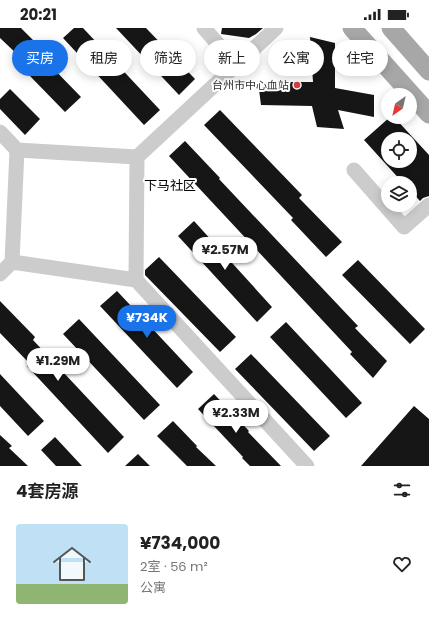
<!DOCTYPE html>
<html lang="zh">
<head>
<meta charset="utf-8">
<style>
	:root { --surface:#fff; --page:#f2f2f2; --text:#222; --muted:#767676; --line:#e0e0e0; --accent:#1a73e8 }
	body { margin:0; font-family:Poppins,"Noto Sans SC",sans-serif; background:var(--page); color:var(--text); height:100vh; display:flex; flex-direction:column; font-size:15px; white-space:nowrap }
	* { box-sizing:border-box; margin:0 }
	p { font-size:13px; color:var(--muted) }
	.icon { flex:none; width:22px; height:22px; fill:none; stroke:currentColor; stroke-width:2; stroke-linecap:round; stroke-linejoin:round }
	.map { position:relative; height:438px; overflow:hidden }
	.side { display:flex; flex-direction:column; background:var(--surface); flex:1 }
	.side>* { flex:none }
	.banner { position:absolute; left:12px; top:12px; width:405px; height:36px; display:flex; gap:8px }
	.needle { width:26px; rotate:214deg }
	.fabs { position:absolute; left:381px; top:60px; display:grid; gap:8px }
	.fabs a { display:grid; place-items:center; width:36px; height:36px; border-radius:50%; background:var(--surface); box-shadow:0 2px 10px #0003; font-size:20px }
	.price { position:absolute; translate:-50% -34px; padding:0 9px; border-radius:14px; background:#fff; color:#222; font-size:13px; line-height:26px; filter:drop-shadow(0 1px 2px #0008) }
	.price::after { content:''; position:absolute; left:50%; top:24px; width:12px; height:9px; margin-left:-6px; background:inherit; clip-path:polygon(0 0,100% 0,50% 100%) }
	.price.on { background:var(--accent); color:#fff }
	ul { padding:0; list-style:none }
	li { display:flex; align-items:center; gap:12px; height:100px; padding:0 16px }
	li+li { border-top:1px solid var(--line) }
	li span { display:grid; place-items:center; flex:none; width:112px; height:80px; border-radius:4px; color:#555 }
	li>.icon { margin-inline-start:auto }
	span .icon { width:48px; height:48px; fill:#fffc; stroke-width:1 }
	li b { font-size:17px }
	h2 { display:flex; justify-content:space-between; align-items:center; height:48px; padding:0 16px; font-size:17px }
	.tag { padding:0 14px; border-radius:18px; background:var(--surface); box-shadow:0 2px 10px #0003; font-size:14px; line-height:36px }
	.tag.on { background:var(--accent); color:#fff }
	.status { display:flex; justify-content:space-between; align-items:center; height:28px; padding:0 20px; background:var(--surface); direction:ltr }
	.status svg { height:11px; fill:currentColor }
	.map>svg:first-child { display:block }
	.building { fill:#161616; fill-rule:evenodd }
	.lines { fill:none; stroke-linecap:round; stroke-linejoin:round }
	.minor { stroke:#ccc; stroke-width:15 }
	.major { stroke:#a7a7a7; stroke-width:19 }
	.poi-dot { fill:#da3c40; stroke:#fff; stroke-width:1.5 }
	.labels { text-anchor:middle; dominant-baseline:central; stroke-width:4; stroke-linejoin:round; paint-order:stroke }
	.poi-label { font-size:11px; fill:#2f2f2f; stroke:#fff; text-anchor:end }
	.quarter-label { font-size:13px; fill:#000; stroke:#fff }
</style>
</head>
<body>
<div class="status"><b>20:21</b><svg viewBox="0 0 49 12"><path d="M0 12V9h3v3zM5 12V6h3v6zM10 12V3h3v9zM15 12V0h3v12zM26 1h20v11H26zM47 4h2v5h-2z"/></svg></div>
<div class="map">
<svg width="429" height="438" viewBox="0 0 429 438">
	<rect width="100%" height="100%" fill="#fff"/>
	<path class="building" d="M 0,0 L 21,0 L 34,13 L 19,28 L 0,10 Z
		M 74,0 L 83,0 L 160,82 L 144,97 L 63,10 Z
		M 116,0 L 146,0 L 195,51 L 179,67 Z
		M 222,0 L 263,0 L 256,6 L 249,10 L 221,6 Z
		M 310,9 L 335,15 L 335,60 L 374,67 L 374,89 L 338,82 L 344,101 L 317,99 L 312,78 L 261,77 L 258,54 L 313,54 Z
		M 45,32 L 81,69 L 65,84 L 29,47 Z
		M 10,61 L 40,91 L 25,107 L 0,81 L 0,71 Z
		M 220,82 L 302,167 L 299,170 L 342,214 L 326,229 L 291,192 L 293,190 L 204,97 Z
		M 390,89 L 394,89 L 429,127 L 429,168 L 423,170 L 420,173 L 410,162 L 410,155 L 403,155 L 364,112 ZM 388,111 L 410,111 L 410,133 L 388,133 Z
		M 185,113 L 220,150 L 219,151 L 358,298 L 355,300 L 387,333 L 373,350 L 350,326 L 352,324 L 169,128 Z
		M 194,193 L 272,279 L 257,294 L 178,208 Z
		M 159,229 L 236,309 L 220,324 L 145,247 L 145,242 Z
		M 358,232 L 425,301 L 410,316 L 342,247 Z
		M 117,263 L 193,344 L 177,360 L 100,278 Z
		M 0,273 L 35,309 L 33,312 L 124,409 L 108,425 L 27,338 L 30,336 L 0,305 Z
		M 79,291 L 160,377 L 144,392 L 63,306 Z
		M 286,294 L 362,375 L 346,390 L 270,309 Z
		M 251,326 L 330,408 L 314,423 L 235,341 Z
		M 0,346 L 44,393 L 28,408 L 0,378 Z
		M 214,366 L 249,403 L 248,404 L 281,438 L 250,438 L 242,430 L 243,429 L 198,381 Z
		M 414,378 L 429,391 L 429,438 L 361,438 Z
		M 173,393 L 197,418 L 196,419 L 216,438 L 187,438 L 157,408 Z
		M 0,407 L 12,418 L 9,420 L 28,438 L 0,438 Z
		M 55,409 L 82,438 L 56,438 L 41,422 Z
		M 138,426 L 150,438 L 125,438 Z"/>
	<g class="lines">
		<path class="minor" d="M 204,0 L 236,37
			M 0,104 L 17,122
			M 137,129 L 276,0
			M 354,142 L 404,199 L 429,177
			M 0,246 L 12,234 L 17,122 L 137,129 L 136,252 L 12,234
			M 136,252 L 307,438"/>
		<path class="major" d="M 352,0 L 429,86
			M 391,0 L 429,43"/>
	</g>
	<circle class="poi-dot" cx="297" cy="57" r="4"/>
	<g class="labels">
		<g class="poi-label">
			<text x="289" y="57">台州市中心血站</text>
		</g>
		<g class="quarter-label">
			<text x="170" y="157">下马社区</text>
		</g>
	</g>
</svg>
<div class="fabs">
<a><svg class="needle" viewBox="-14 -14 28 28"><path d="M0-13l5 13h-10z" fill="#e53935"/><path d="M0 13l5-13h-10z" fill="#767676"/></svg></a>
<a><svg class="icon" aria-label="locate" viewBox="0 0 24 24"><circle cx="12" cy="12" r="6"/><path d="M12 2v4M12 18v4M2 12h4M18 12h4"/></svg></a>
<a><svg class="icon" aria-label="layers" viewBox="0 0 24 24"><path d="M12 4l9 5-9 5-9-5zM3 14l9 5 9-5"/></svg></a>
</div>
<b class="price" style="left:225px;top:243px">¥2.57M</b>
<b class="price on" style="left:147px;top:311px">¥734K</b>
<b class="price" style="left:58px;top:354px">¥1.29M</b>
<b class="price" style="left:236px;top:406px">¥2.33M</b>
<div class="banner">
<a class="tag on">买房</a>
<a class="tag">租房</a>
<a class="tag">筛选</a>
<a class="tag">新上</a>
<a class="tag">公寓</a>
<a class="tag">住宅</a>
</div>
</div>
<section class="side">
<h2>4套房源<svg class="icon" aria-label="filters" viewBox="0 0 24 24"><path d="M4 7h16M4 17h16"/><circle cx="9" cy="7" r="2"/><circle cx="15" cy="17" r="2"/></svg></h2>
<ul>
<li><span style="background:linear-gradient(#bfe0f5 75%,#8fb573 0)"><svg class="icon" aria-label="home" viewBox="0 0 24 24"><path d="M3 11l9-7 9 7M6 9v11h12V9"/></svg></span><div><b>¥734,000</b><p>2室 · 56 m²</p><p>公寓</p></div><svg class="icon" aria-label="heart" viewBox="0 0 24 24"><path d="M12 20l-8-8c-3-5 5-10 8-4 3-6 11-1 8 4z"/></svg></li>
</ul>
</section>
</body>
</html>
